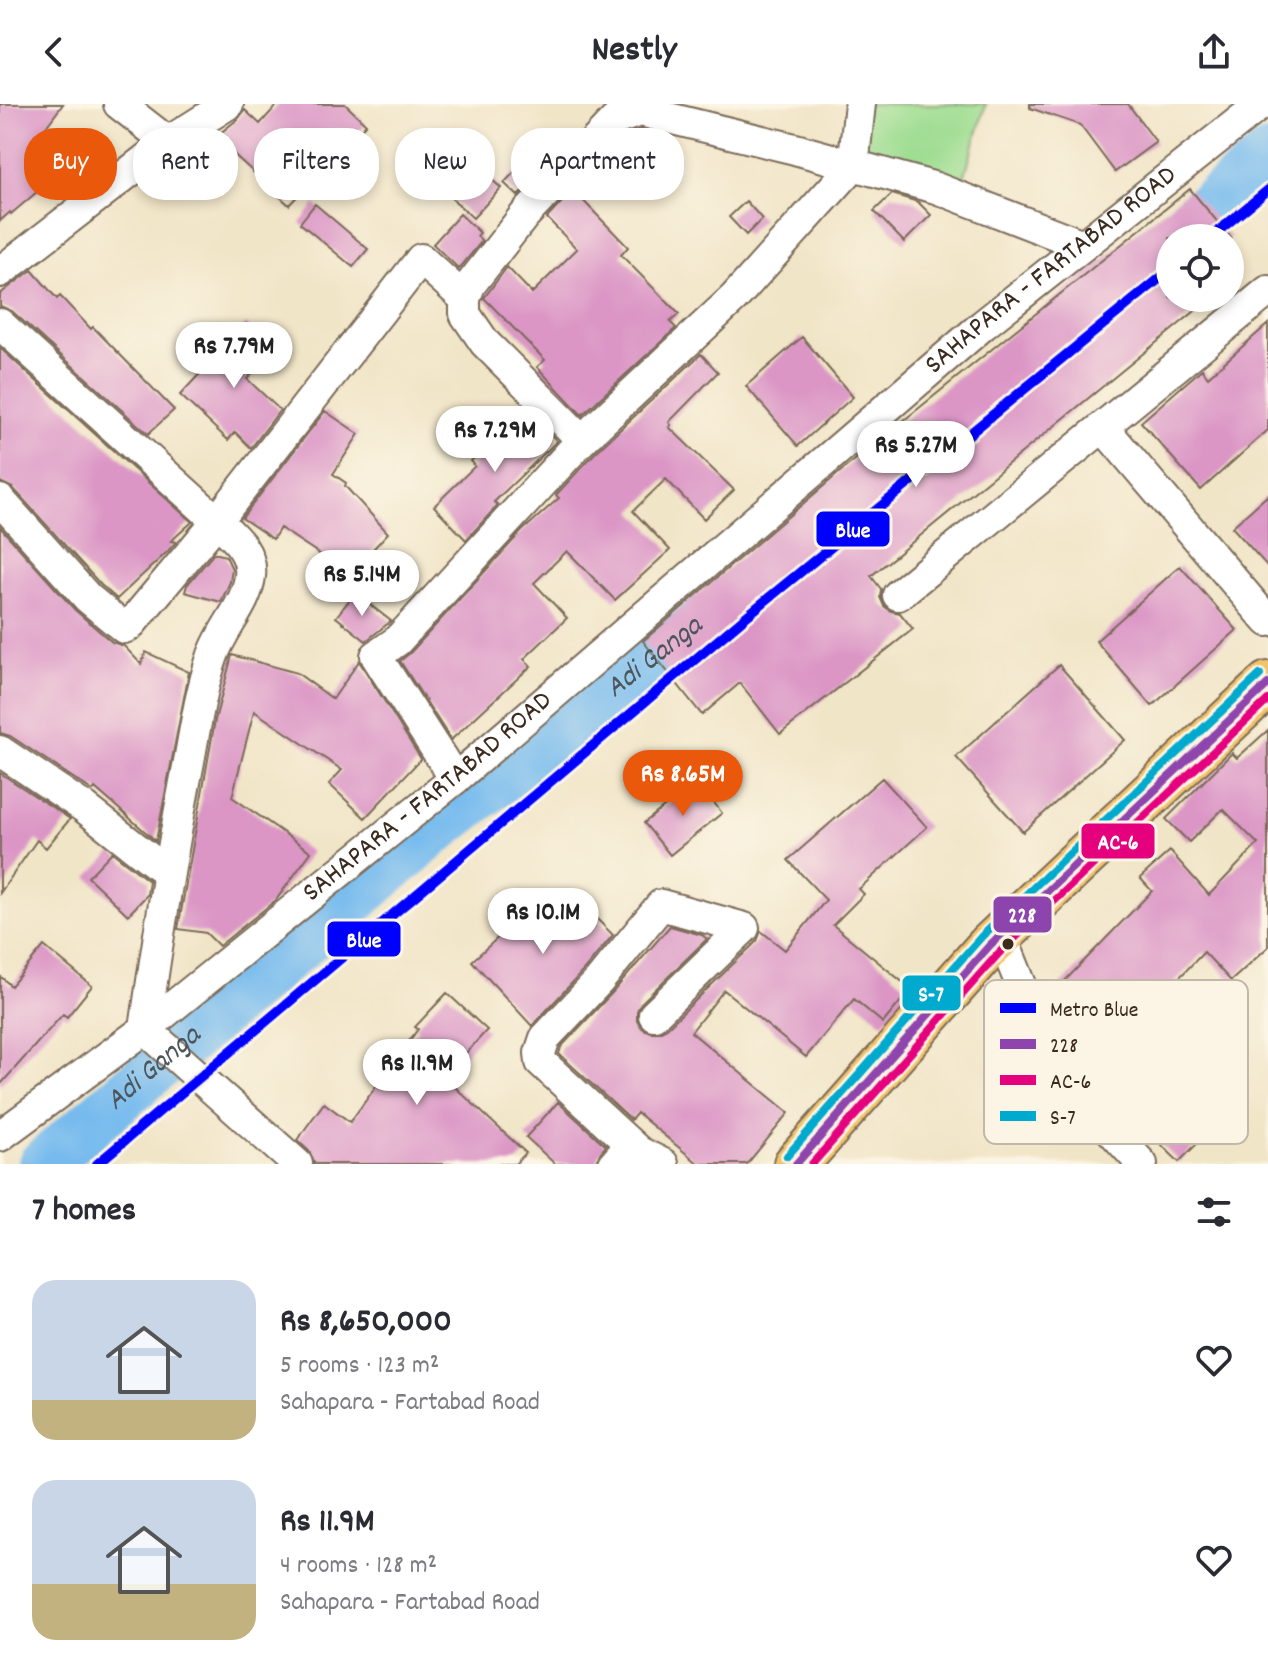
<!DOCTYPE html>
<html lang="en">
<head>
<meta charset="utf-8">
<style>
	:root { --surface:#fff; --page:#f7f7f7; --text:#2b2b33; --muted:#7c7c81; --accent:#ea580c }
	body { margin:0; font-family:Dekko,sans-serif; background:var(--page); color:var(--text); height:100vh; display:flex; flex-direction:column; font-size:30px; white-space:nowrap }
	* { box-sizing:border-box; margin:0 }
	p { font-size:26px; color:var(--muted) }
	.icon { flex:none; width:44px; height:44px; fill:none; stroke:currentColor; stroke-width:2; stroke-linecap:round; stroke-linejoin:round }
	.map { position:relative; height:1060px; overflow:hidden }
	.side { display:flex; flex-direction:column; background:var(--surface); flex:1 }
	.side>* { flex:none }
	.banner { position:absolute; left:24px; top:24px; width:800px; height:72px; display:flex; gap:16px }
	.fabs { position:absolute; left:1156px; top:120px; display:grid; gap:16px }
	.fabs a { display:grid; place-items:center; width:88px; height:88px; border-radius:50%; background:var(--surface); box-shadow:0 4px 12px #0003; font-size:40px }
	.price { position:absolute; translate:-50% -68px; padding:0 18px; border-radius:28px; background:#fff; color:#222; font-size:26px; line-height:52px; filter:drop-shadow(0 2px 4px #0008) }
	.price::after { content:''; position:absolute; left:50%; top:48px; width:24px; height:18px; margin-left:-12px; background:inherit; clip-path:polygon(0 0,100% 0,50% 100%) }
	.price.current { background:var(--accent); color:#fff }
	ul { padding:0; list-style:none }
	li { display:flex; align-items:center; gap:24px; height:200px; padding:0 32px }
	li span { display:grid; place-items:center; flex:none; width:224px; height:160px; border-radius:24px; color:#555 }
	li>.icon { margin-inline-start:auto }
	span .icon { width:96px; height:96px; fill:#fffc; stroke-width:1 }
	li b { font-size:34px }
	h2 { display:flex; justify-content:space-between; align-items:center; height:96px; padding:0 32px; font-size:34px }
	.pill { padding:0 28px; border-radius:32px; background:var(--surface); box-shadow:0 4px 12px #0003; font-size:28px; line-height:72px }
	.pill.current { background:var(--accent); color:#fff }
	header { display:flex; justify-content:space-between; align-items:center; height:104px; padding:0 32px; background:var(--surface); font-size:36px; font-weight:800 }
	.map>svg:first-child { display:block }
	.green { fill:#9fdd92; stroke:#6d8458; stroke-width:2 }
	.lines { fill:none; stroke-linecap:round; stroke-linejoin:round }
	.river { stroke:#7be; stroke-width:50 }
	.building { fill:#db96c6 }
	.street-casing { stroke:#7b6b59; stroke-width:34 }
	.primary-casing { stroke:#7b6b59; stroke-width:48 }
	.street { stroke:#fff; stroke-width:30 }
	.primary { stroke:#f1c36a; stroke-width:44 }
	.bus-1-casing { stroke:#fcf5e5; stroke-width:14 }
	.bus-2-casing { stroke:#fcf5e5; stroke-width:14 }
	.bus-3-casing { stroke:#fcf5e5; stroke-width:14 }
	.bus-1 { stroke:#8e44ad; stroke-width:8 }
	.bus-2 { stroke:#e5007d; stroke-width:8 }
	.bus-3 { stroke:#00a9ce; stroke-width:8 }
	.metro-1-casing { stroke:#fcf5e5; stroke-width:16 }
	.metro-1 { stroke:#00f; stroke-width:10 }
	.bus-dot { fill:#3b2a1e; stroke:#fcf5e5; stroke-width:3 }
	.labels { text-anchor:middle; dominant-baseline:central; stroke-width:6; stroke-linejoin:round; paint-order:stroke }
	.street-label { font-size:28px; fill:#3b2a1e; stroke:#fcf5e5 }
	.water-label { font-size:30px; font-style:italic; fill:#4d565c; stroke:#fcf5e5 }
	.key { fill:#fcf5e5; stroke:#c2b8a9; stroke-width:2 }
	.key-label { font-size:22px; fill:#3b2a1e }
	.line-badge { stroke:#fcf5e5; stroke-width:3 }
	.badge-label { font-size:22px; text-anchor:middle; font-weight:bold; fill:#fff }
</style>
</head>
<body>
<header><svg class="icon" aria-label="back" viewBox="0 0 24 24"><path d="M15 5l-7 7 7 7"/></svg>Nestly<svg class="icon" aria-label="share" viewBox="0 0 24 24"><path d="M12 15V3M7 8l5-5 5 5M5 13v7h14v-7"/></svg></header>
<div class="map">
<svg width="1268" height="1060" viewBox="0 0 1268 1060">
	<rect width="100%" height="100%" fill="#fcf5e5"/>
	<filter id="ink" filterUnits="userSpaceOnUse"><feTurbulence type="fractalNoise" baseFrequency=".0125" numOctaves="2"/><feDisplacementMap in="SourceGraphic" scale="16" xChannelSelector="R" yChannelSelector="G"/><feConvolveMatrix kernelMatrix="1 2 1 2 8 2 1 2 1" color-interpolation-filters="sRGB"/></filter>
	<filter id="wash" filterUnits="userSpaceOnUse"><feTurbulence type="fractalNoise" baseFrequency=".006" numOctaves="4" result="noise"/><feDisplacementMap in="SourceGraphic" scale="32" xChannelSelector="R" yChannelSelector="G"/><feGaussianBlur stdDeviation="1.8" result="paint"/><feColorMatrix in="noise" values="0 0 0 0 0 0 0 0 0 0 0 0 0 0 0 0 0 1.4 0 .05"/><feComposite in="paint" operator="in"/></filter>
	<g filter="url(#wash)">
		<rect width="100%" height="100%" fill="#f1e5c7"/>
		<path class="green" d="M 850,0 L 986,0 L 960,87 L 837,50 Z"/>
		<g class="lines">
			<g class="river">
				<path d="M 1152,148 L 1268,53"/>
				<path id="s1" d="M 43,1060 L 433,728 L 710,511"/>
			</g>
		</g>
		<g id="blocks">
			<path class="building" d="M 0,0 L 63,0 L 46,23 L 95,63 L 77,86 L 58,70 L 11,110 L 10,108 L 0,117 Z
				M 278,0 L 345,0 L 366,20 L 289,101 L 215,33 L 238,15 L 245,6 L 260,20 Z
				M 1030,0 L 1128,0 L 1156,38 L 1115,68 L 1080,21 L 1030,4 Z
				M 641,26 L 646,27 L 674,57 L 649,81 L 613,45 L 625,31 Z
				M 539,42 L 553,56 L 518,92 L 504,79 Z
				M 462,48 L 501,84 L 473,114 L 434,78 Z
				M 1190,85 L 1231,134 L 1170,134 L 1170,194 L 1211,194 L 871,472 L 881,485 L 880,493 L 884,502 L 891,507 L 900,509 L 913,525 L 780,630 L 740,579 L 702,611 L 643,537 L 840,368 Z
				M 573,86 L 628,143 L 621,151 L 679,210 L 670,218 L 676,224 L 582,311 L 537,263 L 545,256 L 484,194 L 507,163 L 532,189 L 577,145 L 547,114 Z
				M 892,90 L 918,98 L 931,111 L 904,138 L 874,107 Z
				M 746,97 L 762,115 L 746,131 L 729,113 Z
				M 315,100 L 368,145 L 353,163 L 300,119 Z
				M 460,110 L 480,129 L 477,132 L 482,137 L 459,165 L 433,140 Z
				M 32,166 L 57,195 L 60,192 L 91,225 L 93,223 L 174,306 L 148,330 L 12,207 L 0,202 L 0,190 Z
				M 246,220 L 274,246 L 247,275 L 280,306 L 251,344 L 235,328 L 228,336 L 180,291 Z
				M 1268,220 L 1268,326 L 1201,386 L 1141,318 L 1202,265 L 1208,273 Z
				M 802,233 L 853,293 L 798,342 L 746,282 Z
				M 0,244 L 192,418 L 171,437 L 176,438 L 167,448 L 117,495 L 101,481 L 13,384 L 0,378 Z
				M 701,250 L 718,268 L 669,318 L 671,321 L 669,323 L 734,386 L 704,415 L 666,375 L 633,407 L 670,446 L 615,496 L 567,447 L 534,479 L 567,514 L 524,555 L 531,562 L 451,636 L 400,557 L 410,549 L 522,427 L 559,394 L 556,391 L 595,349 Z
				M 527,306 L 557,337 L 494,398 L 498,401 L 466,436 L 434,402 L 475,362 L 471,357 Z
				M 325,307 L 359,330 L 333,370 L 346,379 L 345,382 L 388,429 L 341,480 L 313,461 L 321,451 L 280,424 L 273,435 L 242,414 Z
				M 1268,391 L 1268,463 L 1232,423 Z
				M 0,423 L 75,506 L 112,538 L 124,542 L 141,560 L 146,548 L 189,568 L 156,737 L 95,684 L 93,687 L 10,632 L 0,629 Z
				M 214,449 L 226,452 L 232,465 L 230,478 L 221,498 L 185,488 L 187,481 Z
				M 1180,462 L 1237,526 L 1152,602 L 1096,537 Z
				M 355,489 L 391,517 L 366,537 L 336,513 Z
				M 232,551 L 297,569 L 333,595 L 359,557 L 421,655 L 365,714 L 329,680 L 342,666 L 254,607 L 232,693 L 311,748 L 276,796 L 219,842 L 206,829 L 178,825 L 215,616 Z
				M 1059,561 L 1125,636 L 1023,728 L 956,653 Z
				M 1268,626 L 1268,843 L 1231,877 L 1204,848 L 1112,943 L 1055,887 L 1152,787 L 1140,774 L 1170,747 L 1209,791 L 1258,740 L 1223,705 L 1189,738 L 1166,715 L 1232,649 L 1237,654 Z
				M 0,669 L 70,715 L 46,744 L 37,736 L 0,789 Z
				M 882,674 L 927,723 L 859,785 L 864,790 L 833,821 L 911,885 L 883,919 L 854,895 L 806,953 L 724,886 L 691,928 L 789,1009 L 747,1060 L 699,1060 L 637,1009 L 631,1016 L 559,950 L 561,943 L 612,889 L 670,822 L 702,831 L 707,835 L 641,899 L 637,907 L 637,916 L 642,924 L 650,928 L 659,928 L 667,924 L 757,837 L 761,827 L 785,846 L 826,796 L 788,756 Z
				M 697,677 L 722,709 L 670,751 L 644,719 Z
				M 112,748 L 149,777 L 147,791 L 128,811 L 88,773 Z
				M 572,790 L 613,831 L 585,865 L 532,922 L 472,857 L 533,802 L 547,816 Z
				M 44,842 L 92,882 L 67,913 L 63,910 L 0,981 L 0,872 L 11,882 Z
				M 447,889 L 487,926 L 444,973 L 526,1049 L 515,1060 L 315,1060 L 309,1047 L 297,1036 L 324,999 L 350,1018 L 418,925 L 415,923 Z
				M 1187,965 L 1229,1007 L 1179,1058 L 1136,1016 Z
				M 558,998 L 606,1042 L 600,1049 L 596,1060 L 555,1060 L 526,1033 Z"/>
		</g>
	</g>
	<g filter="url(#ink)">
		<use href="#blocks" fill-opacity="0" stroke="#7b6b59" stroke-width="2"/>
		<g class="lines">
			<defs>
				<g id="street">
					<path d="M 119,0 L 168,38"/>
					<path d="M 0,168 L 168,38 L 228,0"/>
					<path d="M 0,220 L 217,417 C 233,432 253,448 250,472 C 247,501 221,525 212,554 C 199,592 194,633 186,673 C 170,757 157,841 145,925"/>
					<path d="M 1103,323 L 1268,517"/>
					<path d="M 582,336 L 485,239 L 465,210 L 465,195 L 470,181 L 524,112 L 615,16 L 640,7 L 795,45 L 936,84 L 1083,141"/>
					<path d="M 0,396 L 88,494 L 124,524 L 130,521 L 217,417 L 421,155 L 465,195"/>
					<path d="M 898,491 L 1268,187"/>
					<path d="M 0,647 L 85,704 L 168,769"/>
					<path d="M 455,675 L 376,552 L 397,537 L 582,336 L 734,194 L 853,62 L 860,0"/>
					<path d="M 1001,831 L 1038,923 L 1078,990 L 1142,1060"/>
					<path d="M 145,925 L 297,1060"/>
					<path id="s2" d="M 0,1032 L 145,925 L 455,675 L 983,221 L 1261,0"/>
					<path d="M 639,1048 L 541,958 L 540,949 L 545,934 L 599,877 L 661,801 L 744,824 L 654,911"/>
					<path d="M 614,1060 L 620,1053 L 639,1048 L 663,1060"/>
				</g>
				<path id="primary" d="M 796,1060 L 990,841 L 1268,580"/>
			</defs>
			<use href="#street" class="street-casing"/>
			<use href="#primary" class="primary-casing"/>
			<use href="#street" class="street"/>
			<use href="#primary" class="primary"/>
			<defs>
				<path id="bus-1" d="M 796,1060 L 990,841 L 1268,580"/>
				<path id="bus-2" d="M 812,1060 L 999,849 L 1268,596"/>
				<path id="bus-3" d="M 787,1052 L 982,832 L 1260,571"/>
			</defs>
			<use href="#bus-1" class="bus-1-casing"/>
			<use href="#bus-2" class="bus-2-casing"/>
			<use href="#bus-3" class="bus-3-casing"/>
			<use href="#bus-1" class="bus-1"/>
			<use href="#bus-2" class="bus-2"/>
			<use href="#bus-3" class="bus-3"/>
			<defs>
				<path id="metro-1" d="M 1210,134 L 1268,86
					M 97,1060 L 743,515 L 1170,166"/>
			</defs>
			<use href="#metro-1" class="metro-1-casing"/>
			<use href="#metro-1" class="metro-1"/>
		</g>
	</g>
	<circle class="bus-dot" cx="1008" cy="840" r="7"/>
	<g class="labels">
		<g class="street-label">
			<text stroke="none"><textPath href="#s2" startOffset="1362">SAHAPARA - FARTABAD ROAD</textPath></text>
			<text stroke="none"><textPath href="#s2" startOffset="546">SAHAPARA - FARTABAD ROAD</textPath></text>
		</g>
		<g class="water-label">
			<text stroke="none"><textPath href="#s1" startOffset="794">Adi Ganga</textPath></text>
			<text stroke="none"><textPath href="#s1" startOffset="146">Adi Ganga</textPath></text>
		</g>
	</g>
	<rect x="984" y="876" width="264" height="164" rx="12" class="key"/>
	<rect x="1000" y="899" width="36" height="10" fill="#00f"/>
	<rect x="1000" y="935" width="36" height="10" fill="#8e44ad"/>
	<rect x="1000" y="971" width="36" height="10" fill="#e5007d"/>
	<rect x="1000" y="1007" width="36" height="10" fill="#00a9ce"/>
	<g class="key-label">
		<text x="1050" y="912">Metro Blue</text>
		<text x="1050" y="948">228</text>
		<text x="1050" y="984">AC-6</text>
		<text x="1050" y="1020">S-7</text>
	</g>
	<g class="line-badge">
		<rect x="815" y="406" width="76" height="38" rx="8" fill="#00f"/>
		<rect x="1080" y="718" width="76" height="38" rx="8" fill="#e5007d"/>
		<rect x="992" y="791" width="61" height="39" rx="8" fill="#8e44ad"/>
		<rect x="326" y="816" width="76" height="38" rx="8" fill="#00f"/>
		<rect x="901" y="870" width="61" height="38" rx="8" fill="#00a9ce"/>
	</g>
	<g class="badge-label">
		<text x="853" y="433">Blue</text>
		<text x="1118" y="745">AC-6</text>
		<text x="1022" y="818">228</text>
		<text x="364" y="843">Blue</text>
		<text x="931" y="897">S-7</text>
	</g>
</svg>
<div class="fabs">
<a><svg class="icon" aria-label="locate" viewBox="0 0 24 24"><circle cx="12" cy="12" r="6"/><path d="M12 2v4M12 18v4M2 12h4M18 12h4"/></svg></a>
</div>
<b class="price" style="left:234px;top:286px">Rs 7.79M</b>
<b class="price" style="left:495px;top:370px">Rs 7.29M</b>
<b class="price" style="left:916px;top:385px">Rs 5.27M</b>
<b class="price" style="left:362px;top:514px">Rs 5.14M</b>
<b class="price current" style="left:683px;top:714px">Rs 8.65M</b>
<b class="price" style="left:543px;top:852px">Rs 10.1M</b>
<b class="price" style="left:417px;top:1003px">Rs 11.9M</b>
<div class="banner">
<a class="pill current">Buy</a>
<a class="pill">Rent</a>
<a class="pill">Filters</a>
<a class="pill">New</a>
<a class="pill">Apartment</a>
</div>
</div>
<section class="side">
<h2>7 homes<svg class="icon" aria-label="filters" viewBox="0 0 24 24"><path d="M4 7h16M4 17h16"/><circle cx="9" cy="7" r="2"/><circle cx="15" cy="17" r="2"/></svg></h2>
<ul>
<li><span style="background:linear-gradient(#c9d6e8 75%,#c2b280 0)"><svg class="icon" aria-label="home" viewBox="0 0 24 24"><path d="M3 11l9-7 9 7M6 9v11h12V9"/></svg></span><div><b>Rs 8,650,000</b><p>5 rooms · 123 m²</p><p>Sahapara - Fartabad Road</p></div><svg class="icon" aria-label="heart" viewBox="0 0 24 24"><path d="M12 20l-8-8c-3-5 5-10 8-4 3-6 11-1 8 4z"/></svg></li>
<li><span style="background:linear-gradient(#c9d6e8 65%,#c2b280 0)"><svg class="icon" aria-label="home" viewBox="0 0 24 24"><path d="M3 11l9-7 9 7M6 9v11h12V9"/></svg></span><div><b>Rs 11.9M</b><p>4 rooms · 128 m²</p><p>Sahapara - Fartabad Road</p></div><svg class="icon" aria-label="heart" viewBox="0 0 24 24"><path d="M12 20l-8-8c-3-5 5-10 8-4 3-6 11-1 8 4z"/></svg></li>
</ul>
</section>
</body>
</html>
